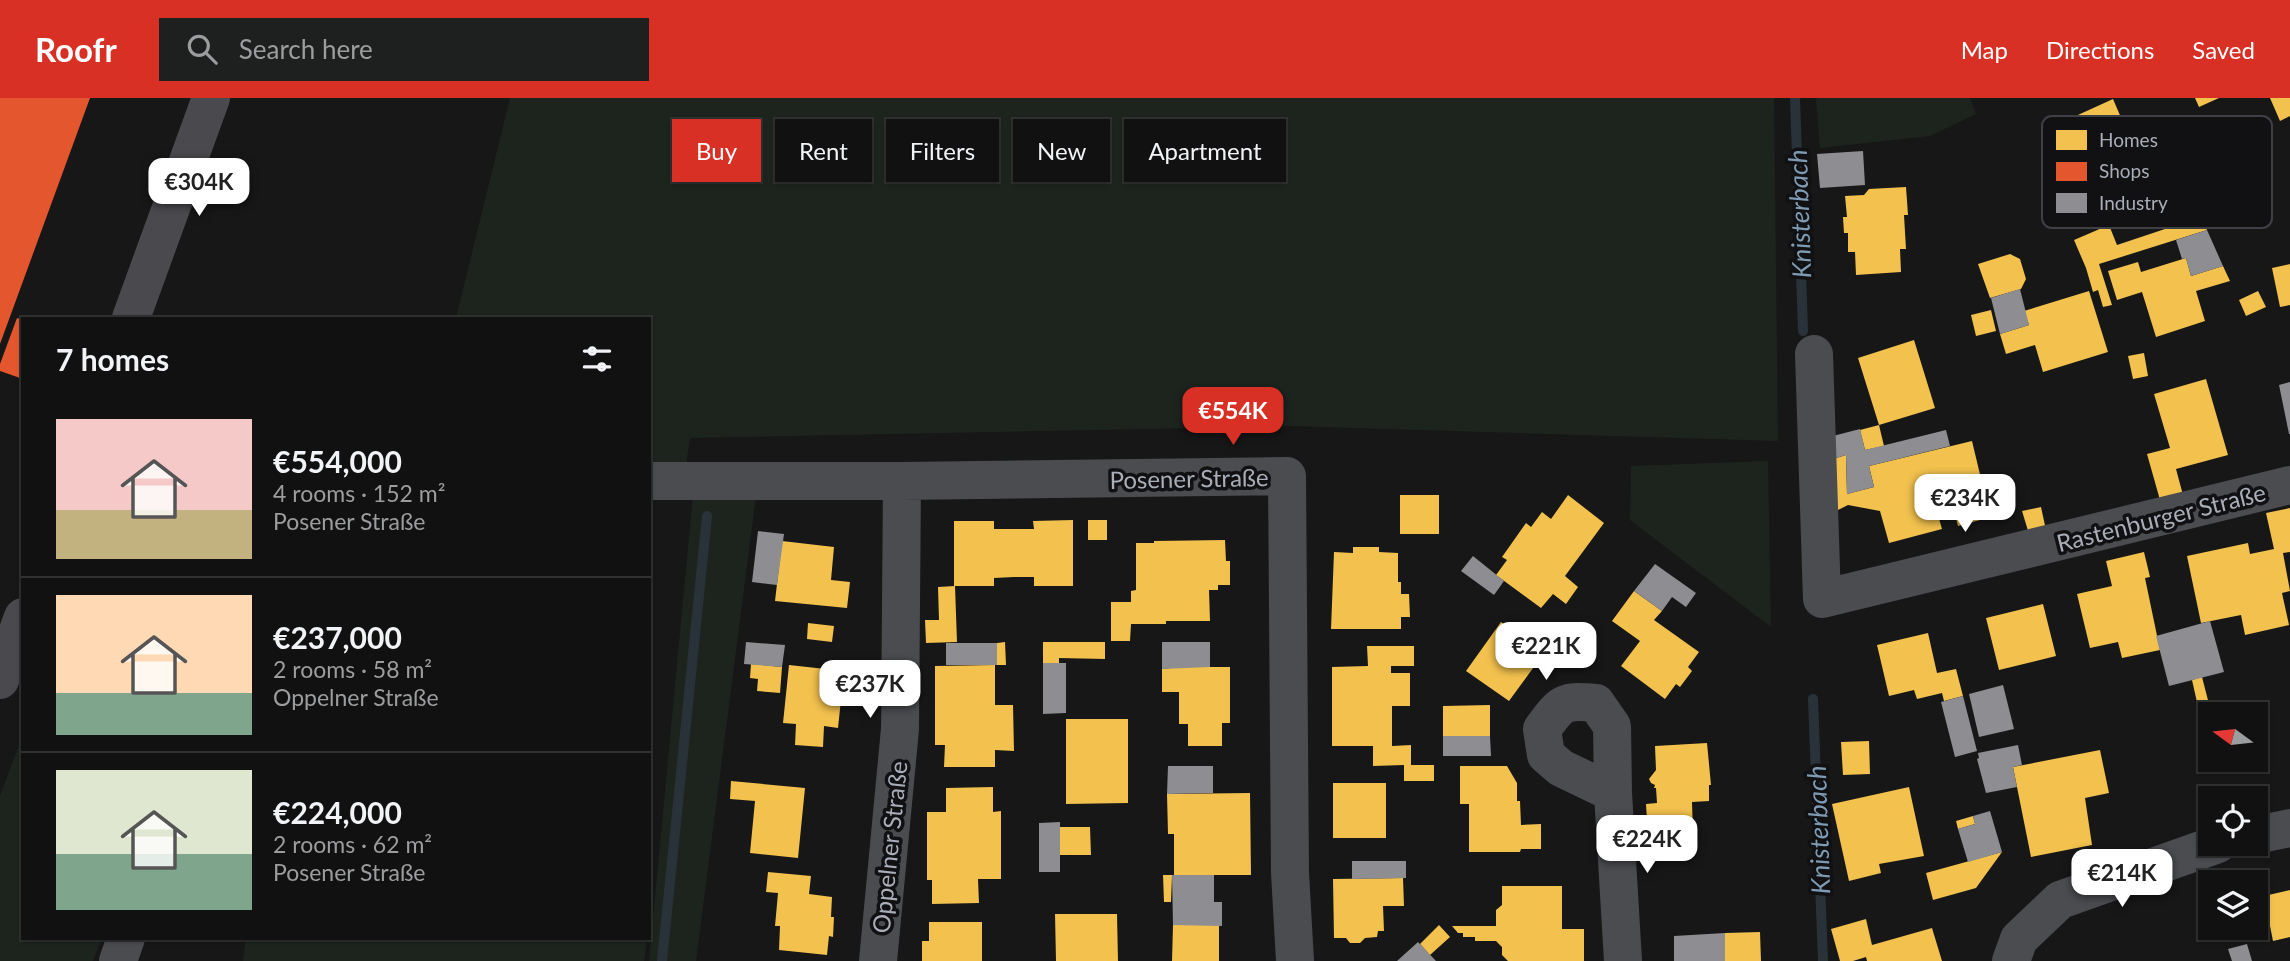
<!DOCTYPE html>
<html lang="en">
<head>
<meta charset="utf-8">
<style>
	:root { --surface:#111; --page:#1e1f1f; --text:#f1f3f6; --muted:#9c9d9f; --line:#303131; --accent:#d93025 }
	body { margin:0; font-family:Lato,sans-serif; background:var(--page); color:var(--text); height:100vh; display:flex; flex-direction:column; font-size:26px; white-space:nowrap }
	* { box-sizing:border-box; margin:0 }
	p { font-size:23px; color:var(--muted) }
	.icon { flex:none; width:38px; height:38px; fill:none; stroke:currentColor; stroke-width:2; stroke-linecap:round; stroke-linejoin:round }
	.map { position:relative; flex:1; overflow:hidden }
	.side { position:absolute; left:21px; top:219px; width:630px; height:623px; display:flex; flex-direction:column; background:var(--surface); border-radius:0px; box-shadow:0 2px 5px #0004,0 0 0 2px var(--line) }
	.side>* { flex:none }
	.guide { position:absolute; left:672px; top:21px; width:665px; height:63px; display:flex; gap:14px }
	.needle { width:46px; rotate:285deg }
	.fabs { position:absolute; left:2198px; top:604px; display:grid; gap:14px }
	.fabs a { display:grid; place-items:center; width:70px; height:70px; border-radius:0px; background:var(--surface); box-shadow:0 2px 5px #0004,0 0 0 2px var(--line); font-size:35px }
	.price { position:absolute; translate:-50% -60px; padding:0 16px; border-radius:14px; background:#fff; color:#222; font-size:23px; line-height:46px; filter:drop-shadow(0 2px 4px #0008) }
	.price::after { content:''; position:absolute; left:50%; top:42px; width:21px; height:16px; margin-left:-10px; background:inherit; clip-path:polygon(0 0,100% 0,50% 100%) }
	.price.selected { background:var(--accent); color:#fff }
	ul { padding:0; list-style:none }
	li { display:flex; align-items:center; gap:21px; height:175px; padding:0 35px }
	li+li { border-top:2px solid var(--line) }
	li span { display:grid; place-items:center; flex:none; width:196px; height:140px; border-radius:0px; color:#555 }
	li>.icon { margin-inline-start:auto }
	span .icon { width:84px; height:84px; fill:#fffc; stroke-width:1 }
	li b { font-size:30px }
	h2 { display:flex; justify-content:space-between; align-items:center; height:84px; padding:0 35px; font-size:30px }
	.tag { padding:0 24px; border-radius:0px; background:var(--surface); box-shadow:0 2px 5px #0004,0 0 0 2px var(--line); font-size:24px; line-height:63px }
	.tag.selected { background:var(--accent); color:#fff }
	header { display:flex; align-items:center; gap:42px; box-sizing:border-box; height:98px; padding:0 35px; background:var(--accent); color:#fff }
	header strong { font-size:33px }
	nav { display:flex; gap:38px; margin-inline-start:auto; font-size:24px }
	.search { width:490px; height:63px; background:var(--page); display:flex; align-items:center; gap:18px; box-sizing:border-box; padding:0 24px; border-radius:0px; color:var(--muted); font-size:26px }
	.map>svg:first-child { display:block }
	.green { fill:#1d241e }
	.homes { fill:#f2c14e }
	.shops { fill:#e4572e }
	.industry { fill:#8d8d92 }
	.lines { fill:none; stroke-linecap:round; stroke-linejoin:round }
	.stream { stroke:#2a3239; stroke-width:10 }
	.street { stroke:#4b4c50; stroke-width:38 }
	.secondary { stroke:#4a4a4e; stroke-width:38 }
	.labels { text-anchor:middle; dominant-baseline:central; stroke-width:7; stroke-linejoin:round; paint-order:stroke }
	.street-label { font-size:24px; fill:#a8adb8; stroke:#111113 }
	.water-label { font-size:26px; font-style:italic; fill:#7f9bb3; stroke:#111113 }
	.key { fill:#111113; stroke:#3e4045; stroke-width:2 }
	.key-label { font-size:19px; fill:#a8adb8 }
</style>
</head>
<body>
<header>
<strong>Roofr</strong>
<div class="search"><svg class="icon" aria-label="search" viewBox="0 0 24 24"><circle cx="10" cy="10" r="6"/><path d="M15 15l6 6"/></svg>Search here</div>
<nav><a>Map</a><a>Directions</a><a>Saved</a></nav>
</header>
<div class="map">
<svg width="2290" height="863" viewBox="0 0 2290 863">
	<rect width="100%" height="100%" fill="#171717"/>
	<path class="green" d="M 510,0 L 1774,0 L 1778,343 L 1291,328 L 690,340 L 686,367 L 649,366 L 649,220 L 456,220 Z
		M 1816,0 L 1970,0 L 1976,16 L 1930,38 L 1820,50 Z
		M 1768,363 L 1771,529 L 1630,422 L 1631,368 Z
		M 693,397 L 756,398 L 696,863 L 649,863 Z
		M 23,636 L 23,840 L 102,840 L 93,863 L 0,863 L 0,698 Z
		M 246,840 L 647,840 L 644,863 L 243,863 Z"/>
	<path class="homes" d="M 2195,0 L 2219,0 L 2199,9 Z
		M 2270,0 L 2290,0 L 2290,18 L 2280,23 Z
		M 2113,1 L 2137,57 L 2113,72 L 2118,84 L 2103,90 L 2098,79 L 2082,86 L 2079,84 L 2070,88 L 2045,32 Z
		M 1906,89 L 1908,117 L 1904,117 L 1906,151 L 1900,151 L 1901,174 L 1856,177 L 1855,154 L 1848,154 L 1848,135 L 1844,135 L 1843,119 L 1847,119 L 1845,98 L 1864,97 L 1869,91 Z
		M 2201,119 L 2207,132 L 2099,166 L 2112,207 L 2103,209 L 2098,192 L 2093,194 L 2086,170 L 2074,142 L 2109,127 L 2117,147 Z
		M 2010,156 L 2020,161 L 2026,181 L 2021,191 L 1990,200 L 1978,166 Z
		M 2186,160 L 2191,178 L 2223,168 L 2230,183 L 2196,193 L 2205,223 L 2156,239 L 2142,194 L 2117,202 L 2108,173 L 2138,164 L 2141,174 Z
		M 2290,166 L 2290,207 L 2280,209 L 2272,170 Z
		M 2089,193 L 2108,254 L 2043,274 L 2035,247 L 2006,256 L 2000,236 L 2029,227 L 2024,213 Z
		M 2258,193 L 2266,209 L 2246,218 L 2239,202 Z
		M 1991,212 L 1996,233 L 1976,238 L 1971,217 Z
		M 1914,242 L 1935,310 L 1879,327 L 1858,260 Z
		M 2144,255 L 2148,278 L 2133,281 L 2128,258 Z
		M 2206,281 L 2228,357 L 2176,371 L 2183,397 L 2160,402 L 2147,356 L 2170,350 L 2154,296 Z
		M 1879,327 L 1884,348 L 1865,352 L 1860,332 Z
		M 1972,343 L 1983,389 L 2001,385 L 2007,409 L 1989,413 L 1991,419 L 1958,428 L 1952,406 L 1936,410 L 1942,431 L 1889,445 L 1880,413 L 1848,407 L 1832,415 L 1830,362 L 1846,357 L 1847,396 L 1874,389 L 1869,368 Z
		M 1400,397 L 1439,397 L 1439,436 L 1400,436 Z
		M 1568,397 L 1604,425 L 1565,478 L 1578,489 L 1566,506 L 1553,496 L 1541,510 L 1496,477 L 1507,462 L 1502,459 L 1526,425 L 1531,429 L 1542,414 L 1551,421 Z
		M 2041,409 L 2046,432 L 2029,436 L 2022,413 Z
		M 2290,410 L 2290,454 L 2283,455 L 2290,493 L 2282,495 L 2289,527 L 2245,537 L 2241,517 L 2201,525 L 2187,458 L 2248,445 L 2250,456 L 2274,451 L 2266,415 Z
		M 1073,422 L 1073,488 L 1034,488 L 1034,479 L 1014,479 L 994,480 L 994,488 L 954,488 L 954,423 L 994,423 L 994,431 L 1034,431 L 1033,423 Z
		M 1088,422 L 1107,422 L 1107,442 L 1088,442 Z
		M 1225,442 L 1226,463 L 1230,463 L 1230,487 L 1218,487 L 1218,492 L 1209,492 L 1210,523 L 1166,523 L 1166,526 L 1131,526 L 1130,543 L 1111,543 L 1111,504 L 1131,504 L 1131,493 L 1136,492 L 1136,445 L 1154,445 L 1154,443 Z
		M 782,443 L 834,449 L 831,482 L 850,484 L 847,510 L 775,503 Z
		M 1353,449 L 1379,449 L 1379,454 L 1398,455 L 1398,484 L 1401,484 L 1401,496 L 1409,496 L 1410,519 L 1401,519 L 1401,531 L 1331,531 L 1334,454 L 1353,455 Z
		M 2144,454 L 2150,479 L 2145,480 L 2160,552 L 2122,560 L 2118,544 L 2090,550 L 2077,496 L 2112,488 L 2106,463 Z
		M 955,488 L 957,544 L 926,545 L 925,522 L 939,522 L 938,489 Z
		M 1634,493 L 1662,513 L 1654,522 L 1699,554 L 1688,569 L 1692,573 L 1680,589 L 1676,586 L 1665,601 L 1621,568 L 1640,543 L 1612,523 Z
		M 2043,506 L 2056,558 L 1999,572 L 1986,520 Z
		M 1501,524 L 1544,555 L 1509,603 L 1466,573 Z
		M 808,525 L 834,528 L 832,544 L 807,541 Z
		M 1928,535 L 1937,575 L 1956,571 L 1963,598 L 1944,603 L 1942,595 L 1917,601 L 1914,592 L 1889,598 L 1877,547 Z
		M 1005,544 L 1006,567 L 997,567 L 997,545 Z
		M 1043,544 L 1105,544 L 1105,561 L 1059,560 L 1059,565 L 1043,565 Z
		M 1367,548 L 1414,548 L 1414,568 L 1391,568 L 1391,575 L 1410,575 L 1410,608 L 1392,608 L 1392,648 L 1411,647 L 1411,667 L 1434,667 L 1434,683 L 1404,683 L 1404,667 L 1373,668 L 1373,648 L 1332,648 L 1332,569 L 1368,568 Z
		M 751,566 L 782,569 L 780,595 L 757,593 L 758,581 L 750,580 Z
		M 789,567 L 844,573 L 838,630 L 824,628 L 823,649 L 795,647 L 796,626 L 783,625 Z
		M 995,567 L 995,607 L 1013,607 L 1014,653 L 995,652 L 995,669 L 944,669 L 945,647 L 935,647 L 935,568 Z
		M 1179,569 L 1230,569 L 1230,625 L 1222,625 L 1222,648 L 1188,648 L 1188,626 L 1179,626 L 1179,594 L 1162,594 L 1162,571 Z
		M 2202,579 L 2210,610 L 2199,613 L 2192,582 Z
		M 1490,607 L 1490,638 L 1443,638 L 1443,608 Z
		M 1066,621 L 1128,621 L 1128,705 L 1066,706 Z
		M 1869,643 L 1870,676 L 1843,677 L 1841,644 Z
		M 1707,645 L 1711,687 L 1709,687 L 1709,703 L 1692,704 L 1693,737 L 1648,739 L 1646,706 L 1657,705 L 1656,690 L 1654,690 L 1655,687 L 1651,685 L 1649,681 L 1656,672 L 1655,648 Z
		M 2100,652 L 2109,695 L 2085,700 L 2092,747 L 2031,759 L 2013,669 Z
		M 1460,668 L 1507,668 L 1517,685 L 1517,703 L 1520,703 L 1521,727 L 1541,726 L 1541,751 L 1521,751 L 1520,754 L 1469,754 L 1469,706 L 1460,706 Z
		M 731,683 L 805,690 L 798,760 L 750,755 L 755,703 L 730,701 Z
		M 1333,685 L 1386,685 L 1386,740 L 1333,740 Z
		M 993,689 L 993,714 L 1001,713 L 1001,781 L 978,781 L 979,805 L 932,806 L 932,782 L 927,782 L 927,714 L 946,714 L 946,690 Z
		M 1909,689 L 1924,758 L 1879,766 L 1881,775 L 1849,783 L 1832,706 Z
		M 1250,695 L 1251,777 L 1174,777 L 1174,736 L 1168,736 L 1167,696 Z
		M 1973,718 L 1975,726 L 1958,731 L 1956,723 Z
		M 1060,729 L 1090,729 L 1091,757 L 1060,757 Z
		M 2002,754 L 1976,790 L 1933,802 L 1926,775 Z
		M 768,774 L 811,778 L 809,796 L 832,799 L 831,819 L 834,819 L 833,839 L 829,838 L 827,857 L 779,852 L 780,828 L 775,828 L 778,795 L 766,794 Z
		M 1163,777 L 1172,777 L 1171,804 L 1164,804 Z
		M 1403,780 L 1404,808 L 1383,808 L 1384,833 L 1378,833 L 1377,839 L 1365,840 L 1360,845 L 1350,845 L 1346,840 L 1334,840 L 1333,781 Z
		M 1502,788 L 1562,788 L 1562,831 L 1584,831 L 1584,863 L 1508,863 L 1502,857 L 1502,849 L 1496,843 L 1475,843 L 1475,839 L 1463,839 L 1463,835 L 1458,835 L 1452,828 L 1496,828 L 1496,812 L 1502,807 Z
		M 2290,792 L 2290,839 L 2273,843 L 2264,798 Z
		M 1055,816 L 1117,816 L 1118,863 L 1056,863 Z
		M 1866,821 L 1872,847 L 1932,830 L 1942,863 L 1867,863 L 1866,859 L 1853,863 L 1840,863 L 1831,831 Z
		M 929,824 L 982,824 L 982,863 L 922,863 L 922,843 L 929,843 Z
		M 1173,827 L 1219,827 L 1219,863 L 1172,863 Z
		M 1439,827 L 1450,839 L 1430,857 L 1420,846 Z
		M 1760,834 L 1761,863 L 1725,863 L 1725,835 Z"/>
	<path class="shops" d="M 0,0 L 90,0 L 0,246 Z
		M 17,220 L 23,222 L 23,281 L 0,273 L 0,266 Z"/>
	<path class="industry" d="M 1863,53 L 1865,87 L 1820,90 L 1817,56 Z
		M 2207,132 L 2223,168 L 2191,178 L 2186,160 L 2182,161 L 2176,142 Z
		M 2020,191 L 2029,227 L 2000,236 L 1991,200 Z
		M 2290,284 L 2290,336 L 2289,336 L 2279,287 Z
		M 1860,331 L 1865,352 L 1946,332 L 1950,348 L 1869,368 L 1874,389 L 1847,396 L 1846,357 L 1830,362 L 1829,339 Z
		M 758,433 L 784,436 L 777,487 L 752,484 Z
		M 1473,458 L 1504,483 L 1494,497 L 1461,473 Z
		M 1655,466 L 1696,495 L 1686,509 L 1672,499 L 1662,513 L 1634,493 Z
		M 2210,523 L 2224,574 L 2169,588 L 2156,538 Z
		M 746,544 L 785,547 L 782,569 L 744,566 Z
		M 1162,544 L 1210,544 L 1210,569 L 1162,571 Z
		M 946,545 L 997,545 L 997,567 L 946,567 Z
		M 1043,565 L 1066,565 L 1066,615 L 1043,616 Z
		M 2003,587 L 2014,631 L 1979,639 L 1969,596 Z
		M 1963,598 L 1977,653 L 1955,659 L 1941,604 Z
		M 1443,638 L 1490,638 L 1491,658 L 1443,658 Z
		M 2018,647 L 2022,667 L 2013,669 L 2017,689 L 1986,695 L 1977,661 L 1979,660 L 1978,655 Z
		M 1168,668 L 1213,668 L 1213,695 L 1167,696 Z
		M 1990,713 L 2002,754 L 1968,764 L 1958,731 L 1975,726 L 1973,718 Z
		M 1060,724 L 1060,774 L 1039,774 L 1039,725 Z
		M 1352,763 L 1406,763 L 1406,780 L 1352,781 Z
		M 1172,777 L 1214,777 L 1214,804 L 1222,804 L 1222,828 L 1173,827 Z
		M 1725,835 L 1725,863 L 1674,863 L 1674,838 Z
		M 1418,844 L 1436,863 L 1397,863 Z
		M 2247,846 L 2252,863 L 2232,863 L 2228,851 Z"/>
	<g class="lines">
		<path class="stream" d="M 1795,0 L 1803,233
			M 1813,601 L 1823,863
			M 662,863 L 707,418"/>
		<path class="street" d="M 1814,256 L 1822,501 L 2290,387
			M 649,383 L 902,383 L 1287,378 L 1290,775 L 1295,863
			M 1613,695 L 1561,670 L 1546,657 L 1542,631 C 1562,604 1563,602 1596,605 L 1612,628 L 1613,695 L 1623,863
			M 2256,737 L 2290,730
			M 118,863 L 126,840
			M 878,863 L 900,631 L 902,383
			M 2011,863 L 2019,841 L 2060,802 L 2218,746"/>
		<path class="secondary" d="M 131,220 L 211,0
			M 0,582 L 23,519"/>
	</g>
	<g class="labels">
		<g class="street-label">
			<text transform="translate(1189 380) rotate(-1)">Posener Straße</text>
			<text transform="translate(2161 419) rotate(-14)">Rastenburger Straße</text>
			<text transform="translate(889 749) rotate(-84)">Oppelner Straße</text>
		</g>
		<g class="water-label">
			<text transform="translate(1799 116) rotate(-92)">Knisterbach</text>
			<text transform="translate(1818 732) rotate(-92)">Knisterbach</text>
		</g>
	</g>
	<rect x="2042" y="18" width="230" height="112" rx="10" class="key"/>
	<rect x="2056" y="32" width="31" height="20" fill="#f2c14e"/>
	<rect x="2056" y="64" width="31" height="19" fill="#e4572e"/>
	<rect x="2056" y="95" width="31" height="20" fill="#8d8d92"/>
	<g class="key-label">
		<text x="2099" y="49">Homes</text>
		<text x="2099" y="80">Shops</text>
		<text x="2099" y="112">Industry</text>
	</g>
</svg>
<div class="fabs">
<a><svg class="needle" viewBox="-14 -14 28 28"><path d="M0-13l5 13h-10z" fill="#e53935"/><path d="M0 13l5-13h-10z" fill="#9c9d9f"/></svg></a>
<a><svg class="icon" aria-label="locate" viewBox="0 0 24 24"><circle cx="12" cy="12" r="6"/><path d="M12 2v4M12 18v4M2 12h4M18 12h4"/></svg></a>
<a><svg class="icon" aria-label="layers" viewBox="0 0 24 24"><path d="M12 4l9 5-9 5-9-5zM3 14l9 5 9-5"/></svg></a>
</div>
<b class="price" style="left:199px;top:120px">€304K</b>
<b class="price selected" style="left:1233px;top:349px">€554K</b>
<b class="price" style="left:1965px;top:436px">€234K</b>
<b class="price" style="left:1546px;top:584px">€221K</b>
<b class="price" style="left:870px;top:622px">€237K</b>
<b class="price" style="left:1647px;top:777px">€224K</b>
<b class="price" style="left:2122px;top:811px">€214K</b>
<div class="guide">
<a class="tag selected">Buy</a>
<a class="tag">Rent</a>
<a class="tag">Filters</a>
<a class="tag">New</a>
<a class="tag">Apartment</a>
</div>
<section class="side">
<h2>7 homes<svg class="icon" aria-label="filters" viewBox="0 0 24 24"><path d="M4 7h16M4 17h16"/><circle cx="9" cy="7" r="2"/><circle cx="15" cy="17" r="2"/></svg></h2>
<ul>
<li><span style="background:linear-gradient(#f6c9c9 65%,#c2b280 0)"><svg class="icon" aria-label="home" viewBox="0 0 24 24"><path d="M3 11l9-7 9 7M6 9v11h12V9"/></svg></span><div><b>€554,000</b><p>4 rooms · 152 m²</p><p>Posener Straße</p></div></li>
<li><span style="background:linear-gradient(#ffd9b3 70%,#7fa58c 0)"><svg class="icon" aria-label="home" viewBox="0 0 24 24"><path d="M3 11l9-7 9 7M6 9v11h12V9"/></svg></span><div><b>€237,000</b><p>2 rooms · 58 m²</p><p>Oppelner Straße</p></div></li>
<li><span style="background:linear-gradient(#dfe7d0 60%,#7fa58c 0)"><svg class="icon" aria-label="home" viewBox="0 0 24 24"><path d="M3 11l9-7 9 7M6 9v11h12V9"/></svg></span><div><b>€224,000</b><p>2 rooms · 62 m²</p><p>Posener Straße</p></div></li>
</ul>
</section>
</div>
</body>
</html>
